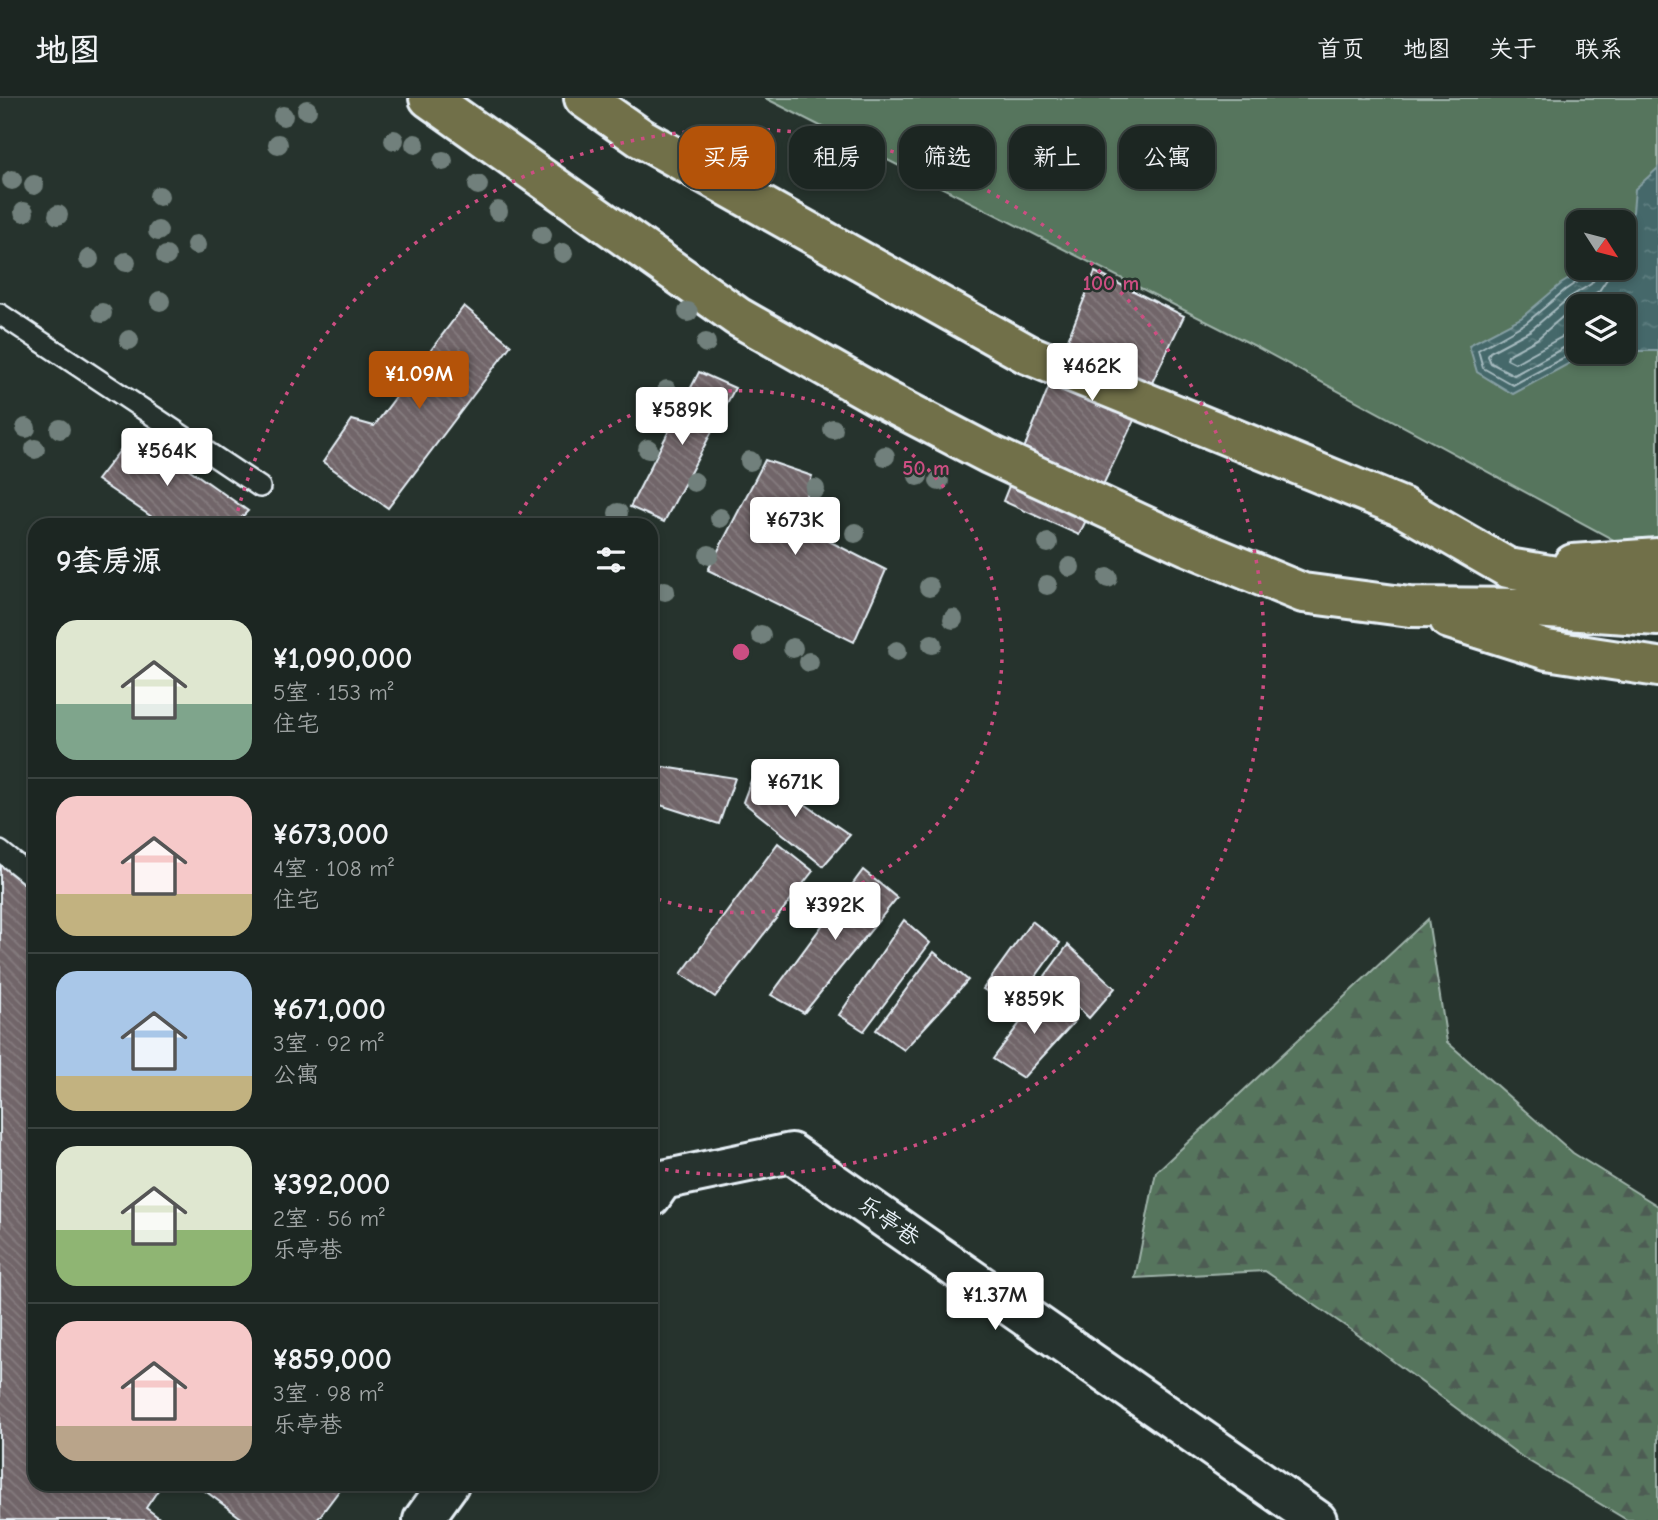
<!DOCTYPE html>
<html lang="zh">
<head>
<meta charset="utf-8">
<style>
	:root { --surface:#1c2622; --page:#29322f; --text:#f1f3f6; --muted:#a0a5a5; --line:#3a4340; --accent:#b45309 }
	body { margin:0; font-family:"Comic Neue","LXGW WenKai TC",sans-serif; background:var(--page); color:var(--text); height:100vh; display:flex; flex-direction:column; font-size:26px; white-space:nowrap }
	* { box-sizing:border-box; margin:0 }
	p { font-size:23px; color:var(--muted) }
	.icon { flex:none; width:38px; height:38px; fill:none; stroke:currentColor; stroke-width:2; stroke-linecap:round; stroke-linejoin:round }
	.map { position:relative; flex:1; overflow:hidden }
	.details { position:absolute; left:28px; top:420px; width:630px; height:973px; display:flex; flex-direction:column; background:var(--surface); border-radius:21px; box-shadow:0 4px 10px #0003,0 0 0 2px var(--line) }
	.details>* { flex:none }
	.banner { position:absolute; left:679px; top:28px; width:665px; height:63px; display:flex; gap:14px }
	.needle { width:46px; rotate:126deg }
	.controls { position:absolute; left:1566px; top:112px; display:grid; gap:14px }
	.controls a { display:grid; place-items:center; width:70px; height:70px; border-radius:14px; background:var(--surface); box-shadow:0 4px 10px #0003,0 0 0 2px var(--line); font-size:35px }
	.price { position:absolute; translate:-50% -60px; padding:0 16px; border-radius:7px; background:#fff; color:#222; font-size:23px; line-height:46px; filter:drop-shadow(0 2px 4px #0008) }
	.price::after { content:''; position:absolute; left:50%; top:42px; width:21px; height:16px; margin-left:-10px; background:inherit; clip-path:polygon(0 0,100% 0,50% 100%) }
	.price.current { background:var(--accent); color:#fff }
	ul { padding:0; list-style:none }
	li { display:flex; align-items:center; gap:21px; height:175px; padding:0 28px }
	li+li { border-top:2px solid var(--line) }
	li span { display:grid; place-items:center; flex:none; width:196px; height:140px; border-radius:21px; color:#555 }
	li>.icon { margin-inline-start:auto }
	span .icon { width:84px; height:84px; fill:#fffc; stroke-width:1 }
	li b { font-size:30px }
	h2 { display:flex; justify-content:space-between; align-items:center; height:84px; padding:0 28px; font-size:30px }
	.pill { padding:0 24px; border-radius:21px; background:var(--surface); box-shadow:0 4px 10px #0003,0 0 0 2px var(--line); font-size:24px; line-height:63px }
	.pill.current { background:var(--accent); color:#fff }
	header { display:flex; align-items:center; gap:42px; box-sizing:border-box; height:98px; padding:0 35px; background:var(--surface); border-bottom:2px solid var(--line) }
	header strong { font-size:33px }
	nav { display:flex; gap:38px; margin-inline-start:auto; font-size:24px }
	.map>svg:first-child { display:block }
	.green { fill:#56755d; stroke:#9fb3aa; stroke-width:2; fill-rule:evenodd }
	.forest { fill:url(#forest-firs); stroke:#9fb3aa; stroke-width:2 }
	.water { fill:url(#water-ripples); stroke:#869fa3; stroke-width:2 }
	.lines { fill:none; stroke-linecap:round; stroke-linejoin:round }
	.shore { stroke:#a6babf; stroke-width:2 }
	.building { fill:url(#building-back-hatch); stroke:#e8f1f8; stroke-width:2 }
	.lane-casing { stroke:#e8f1f8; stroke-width:24 }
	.secondary-casing { stroke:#e8f1f8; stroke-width:44 }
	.highway-casing { stroke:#e8f1f8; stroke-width:44 }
	.lane { stroke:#26332d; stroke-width:19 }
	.secondary { stroke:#26332d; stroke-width:38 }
	.highway { stroke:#71704a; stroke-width:38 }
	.tree { fill:#71807b }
	.ring { fill:none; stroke:#cc4e82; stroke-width:3.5; stroke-dasharray:3.5 7 }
	.labels { text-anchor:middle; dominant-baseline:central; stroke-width:5; stroke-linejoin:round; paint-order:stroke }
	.street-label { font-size:23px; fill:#e8f1f8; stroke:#26332d }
	.centre { fill:#cc4e82; stroke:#26332d; stroke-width:3.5 }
	.ring-label { font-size:21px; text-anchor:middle; font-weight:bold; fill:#cc4e82; stroke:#26332d; stroke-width:5; stroke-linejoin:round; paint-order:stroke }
</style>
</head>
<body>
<header>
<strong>地图</strong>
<nav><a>首页</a><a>地图</a><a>关于</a><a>联系</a></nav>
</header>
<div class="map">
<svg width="1658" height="1422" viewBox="0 0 1658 1422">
	<defs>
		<pattern id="forest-firs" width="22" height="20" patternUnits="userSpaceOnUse" patternTransform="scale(1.75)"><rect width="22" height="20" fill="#56755d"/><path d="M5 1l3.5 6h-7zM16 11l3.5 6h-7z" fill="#4d5c53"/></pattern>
		<pattern id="water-ripples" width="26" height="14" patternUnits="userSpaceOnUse" patternTransform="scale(1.75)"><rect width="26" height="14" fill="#44686a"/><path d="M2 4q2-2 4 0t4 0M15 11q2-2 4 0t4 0" fill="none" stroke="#5f7e80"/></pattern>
		<pattern id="building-back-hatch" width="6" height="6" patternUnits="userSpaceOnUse" patternTransform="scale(1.75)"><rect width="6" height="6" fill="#716569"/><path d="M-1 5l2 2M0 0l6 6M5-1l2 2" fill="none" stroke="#857c7f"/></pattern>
	</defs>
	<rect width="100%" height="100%" fill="#26332d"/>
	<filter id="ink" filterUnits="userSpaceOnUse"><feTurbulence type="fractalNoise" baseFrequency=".0143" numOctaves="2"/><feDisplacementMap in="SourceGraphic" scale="14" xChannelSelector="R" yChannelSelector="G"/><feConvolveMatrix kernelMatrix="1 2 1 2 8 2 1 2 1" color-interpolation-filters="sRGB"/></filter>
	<g filter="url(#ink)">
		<path class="green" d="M 765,0 L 1658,0 L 1658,441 L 1621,446 L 1255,248 ZM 1578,124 L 1624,124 L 1624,170 L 1578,170 ZM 1578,208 L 1624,208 L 1624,254 L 1578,254 Z"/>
		<path class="forest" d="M 1428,821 L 1447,944 L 1573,1055 L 1658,1108 L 1658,1422 L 1627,1422 L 1522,1359 L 1354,1234 L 1265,1173 L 1135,1180 L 1156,1074 Z"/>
		<path class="water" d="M 1658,70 L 1658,253 L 1624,253 L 1624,208 L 1578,208 L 1578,254 L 1590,254 L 1513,296 L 1477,274 L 1469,247 L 1521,220 L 1561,186 L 1587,170 L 1624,170 L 1624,128 L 1633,114 L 1635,91 Z"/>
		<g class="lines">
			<path class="shore" d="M 1578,230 L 1515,265 L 1507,261 L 1508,257 L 1537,241 L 1576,207 L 1599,193 L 1607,181 L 1609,170
				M 1578,242 L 1514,277 L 1491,265 L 1488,258 L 1490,254 L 1531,232 L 1570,199 L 1591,186 L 1596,179 L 1598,170
				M 1578,252 L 1513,287 L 1483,270 L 1478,252 L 1526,225 L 1565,192 L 1586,178 L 1589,170"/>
		</g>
		<path class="building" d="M 1095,174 L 1184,218 L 1079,437 L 1003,403 Z
			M 464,208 L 511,247 L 388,410 L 323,364 L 352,322 L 374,328 Z
			M 699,274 L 735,290 L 664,424 L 630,409 Z
			M 135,333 L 248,413 L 234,427 L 164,427 L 97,382 Z
			M 765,362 L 812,378 L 797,427 L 886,472 L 854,544 L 708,472 Z
			M 651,667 L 735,680 L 719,726 L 651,704 Z
			M 755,672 L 850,737 L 823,768 L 743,704 Z
			M 778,745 L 813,773 L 715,899 L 681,876 Z
			M 0,759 L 35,784 L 35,1386 L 162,1386 L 146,1410 L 162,1422 L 0,1422 Z
			M 863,772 L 897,800 L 804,915 L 771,897 Z
			M 904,822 L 930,845 L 864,933 L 839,917 Z
			M 1032,823 L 1060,845 L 1013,910 L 983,891 Z
			M 1068,847 L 1115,890 L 1089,920 L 1045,878 Z
			M 934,854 L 968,882 L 904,952 L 876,932 Z
			M 1043,894 L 1076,922 L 1023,980 L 993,961 Z
			M 208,1386 L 344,1386 L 317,1422 L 244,1422 L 204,1392 Z"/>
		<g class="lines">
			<defs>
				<path id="lane" d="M 0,216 L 260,389
					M 0,753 L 35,781"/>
				<path id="secondary" d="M 651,1099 L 663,1082 L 791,1055 L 1317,1422
					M 423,1422 L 449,1386"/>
				<path id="highway" d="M 429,0 L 738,219 L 881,300 L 989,356 L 1188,448 L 1303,495 L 1410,509 L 1533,510 L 1658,518
					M 584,0 L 641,40 L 1027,256 L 1402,409 L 1508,470 L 1658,495
					M 1573,466 L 1658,460
					M 1449,521 L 1547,552 L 1658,569"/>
			</defs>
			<use href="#lane" class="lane-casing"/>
			<use href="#secondary" class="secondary-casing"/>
			<use href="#highway" class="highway-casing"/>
			<use href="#lane" class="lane"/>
			<use href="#secondary" class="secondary"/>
			<use href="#highway" class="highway"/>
		</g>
		<g class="tree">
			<circle cx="307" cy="12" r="10"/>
			<circle cx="283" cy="18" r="10"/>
			<circle cx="394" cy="42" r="10"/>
			<circle cx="278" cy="46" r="10"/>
			<circle cx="415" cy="46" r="10"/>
			<circle cx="443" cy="63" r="10"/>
			<circle cx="12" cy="82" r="10"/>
			<circle cx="34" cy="87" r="10"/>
			<circle cx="478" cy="87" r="10"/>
			<circle cx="159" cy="98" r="10"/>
			<circle cx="498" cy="113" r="10"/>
			<circle cx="24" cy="114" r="10"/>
			<circle cx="58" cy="117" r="10"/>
			<circle cx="158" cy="133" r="10"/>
			<circle cx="542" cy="137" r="10"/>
			<circle cx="196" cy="147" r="10"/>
			<circle cx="563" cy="155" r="10"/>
			<circle cx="166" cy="158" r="10"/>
			<circle cx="89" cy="161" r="10"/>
			<circle cx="126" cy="164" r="10"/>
			<circle cx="160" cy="203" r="10"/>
			<circle cx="688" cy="214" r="10"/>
			<circle cx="102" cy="215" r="10"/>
			<circle cx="129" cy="242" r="10"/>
			<circle cx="706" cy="245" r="10"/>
			<circle cx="667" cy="292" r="10"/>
			<circle cx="26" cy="330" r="10"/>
			<circle cx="60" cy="331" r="10"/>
			<circle cx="833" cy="331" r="10"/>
			<circle cx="35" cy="351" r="10"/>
			<circle cx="648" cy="351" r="10"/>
			<circle cx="885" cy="358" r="10"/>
			<circle cx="750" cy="363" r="10"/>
			<circle cx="918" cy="378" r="10"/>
			<circle cx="939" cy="383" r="10"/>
			<circle cx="694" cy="384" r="10"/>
			<circle cx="815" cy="391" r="10"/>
			<circle cx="618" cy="415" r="10"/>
			<circle cx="720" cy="420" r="10"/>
			<circle cx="855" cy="435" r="10"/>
			<circle cx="1048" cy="445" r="10"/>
			<circle cx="709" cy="457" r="10"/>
			<circle cx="1070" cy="469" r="10"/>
			<circle cx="1108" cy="480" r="10"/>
			<circle cx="1047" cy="487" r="10"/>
			<circle cx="929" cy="489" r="10"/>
			<circle cx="665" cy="493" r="10"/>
			<circle cx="953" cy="521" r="10"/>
			<circle cx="761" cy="537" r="10"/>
			<circle cx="932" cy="546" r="10"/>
			<circle cx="793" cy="550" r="10"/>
			<circle cx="897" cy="553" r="10"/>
			<circle cx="809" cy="564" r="10"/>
		</g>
	</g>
	<g class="ring">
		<path d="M514 425A261 261 0 1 1 652 799"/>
		<path d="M235 423A523 523 0 1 1 655 1070"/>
	</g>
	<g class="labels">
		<g class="street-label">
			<text transform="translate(889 1123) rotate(35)">乐亭巷</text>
		</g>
	</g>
	<circle cx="741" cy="554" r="10" class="centre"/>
	<g class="ring-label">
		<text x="1111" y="192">100 m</text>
		<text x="926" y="377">50 m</text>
	</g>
</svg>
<div class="controls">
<a><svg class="needle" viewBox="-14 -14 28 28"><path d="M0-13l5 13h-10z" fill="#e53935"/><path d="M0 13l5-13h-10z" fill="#a0a5a5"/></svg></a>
<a><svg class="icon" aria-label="layers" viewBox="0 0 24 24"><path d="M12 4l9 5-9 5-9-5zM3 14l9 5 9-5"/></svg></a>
</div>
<b class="price" style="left:1092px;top:305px">¥462K</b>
<b class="price current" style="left:419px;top:313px">¥1.09M</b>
<b class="price" style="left:682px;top:349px">¥589K</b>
<b class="price" style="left:167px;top:390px">¥564K</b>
<b class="price" style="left:795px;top:459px">¥673K</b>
<b class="price" style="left:795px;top:721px">¥671K</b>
<b class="price" style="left:835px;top:844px">¥392K</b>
<b class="price" style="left:1034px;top:938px">¥859K</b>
<b class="price" style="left:995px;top:1234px">¥1.37M</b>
<div class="banner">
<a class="pill current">买房</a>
<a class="pill">租房</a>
<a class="pill">筛选</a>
<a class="pill">新上</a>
<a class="pill">公寓</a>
</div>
<section class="details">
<h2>9套房源<svg class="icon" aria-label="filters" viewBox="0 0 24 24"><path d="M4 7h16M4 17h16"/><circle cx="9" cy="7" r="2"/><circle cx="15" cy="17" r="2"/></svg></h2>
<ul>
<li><span style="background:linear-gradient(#dfe7d0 60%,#7fa58c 0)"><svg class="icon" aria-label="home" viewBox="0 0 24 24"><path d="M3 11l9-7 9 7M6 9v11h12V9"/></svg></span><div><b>¥1,090,000</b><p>5室 · 153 m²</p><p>住宅</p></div></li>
<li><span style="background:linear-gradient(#f6c9c9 70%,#c2b280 0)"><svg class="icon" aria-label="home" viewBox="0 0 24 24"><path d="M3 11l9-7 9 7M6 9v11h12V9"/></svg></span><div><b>¥673,000</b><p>4室 · 108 m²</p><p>住宅</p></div></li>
<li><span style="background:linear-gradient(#a9c7e8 75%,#c2b280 0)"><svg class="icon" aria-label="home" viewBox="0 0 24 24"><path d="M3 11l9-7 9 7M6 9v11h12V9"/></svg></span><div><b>¥671,000</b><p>3室 · 92 m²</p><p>公寓</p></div></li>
<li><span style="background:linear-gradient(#dfe7d0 60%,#8fb573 0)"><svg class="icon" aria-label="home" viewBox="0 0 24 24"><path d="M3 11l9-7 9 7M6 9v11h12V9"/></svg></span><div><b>¥392,000</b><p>2室 · 56 m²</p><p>乐亭巷</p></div></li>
<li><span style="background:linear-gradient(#f6c9c9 75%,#b9a48a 0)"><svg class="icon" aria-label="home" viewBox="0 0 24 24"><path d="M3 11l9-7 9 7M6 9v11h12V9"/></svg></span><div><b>¥859,000</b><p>3室 · 98 m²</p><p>乐亭巷</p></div></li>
</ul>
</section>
</div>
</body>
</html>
